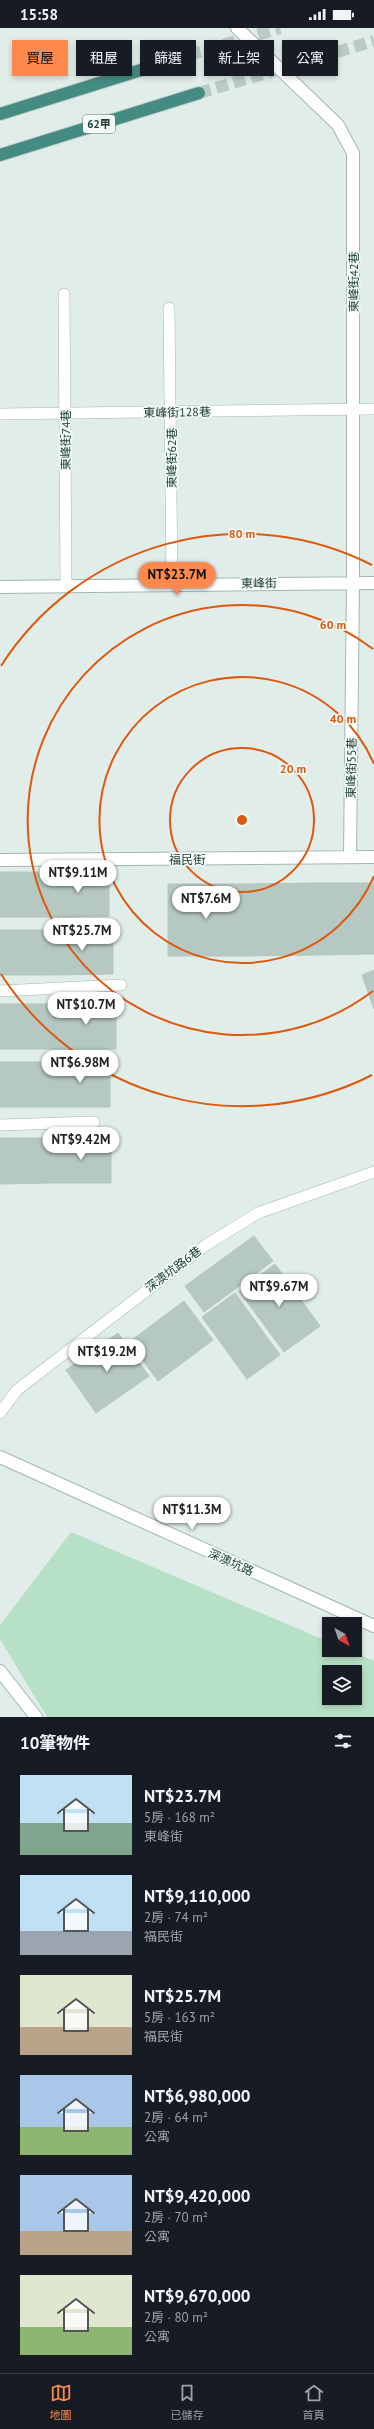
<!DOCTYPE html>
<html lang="zh-TW">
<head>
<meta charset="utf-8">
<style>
	:root { --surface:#171b24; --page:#242831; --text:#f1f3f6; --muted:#9ea1a6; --line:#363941; --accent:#ff884d }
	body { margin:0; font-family:"PT Sans","Noto Sans TC",sans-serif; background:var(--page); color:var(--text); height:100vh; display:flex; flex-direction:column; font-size:15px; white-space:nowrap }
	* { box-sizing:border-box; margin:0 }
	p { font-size:13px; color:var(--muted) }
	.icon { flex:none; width:22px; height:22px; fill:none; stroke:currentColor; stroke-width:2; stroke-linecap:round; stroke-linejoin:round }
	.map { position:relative; height:1689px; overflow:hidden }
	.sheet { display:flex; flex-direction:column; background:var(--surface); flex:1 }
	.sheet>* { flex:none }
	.hud { position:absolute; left:12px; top:12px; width:350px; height:36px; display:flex; gap:8px }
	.needle { width:26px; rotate:140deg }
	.controls { position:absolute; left:322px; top:1589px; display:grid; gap:8px }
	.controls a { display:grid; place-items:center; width:40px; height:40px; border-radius:0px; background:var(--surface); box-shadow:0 2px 6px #0003; font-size:20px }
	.price { position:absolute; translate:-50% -34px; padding:0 9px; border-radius:14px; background:#fff; color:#222; font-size:13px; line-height:26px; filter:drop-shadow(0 1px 2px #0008) }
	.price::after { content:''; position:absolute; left:50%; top:24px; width:12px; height:9px; margin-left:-6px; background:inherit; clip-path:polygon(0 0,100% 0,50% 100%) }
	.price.selected { background:var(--accent); color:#111 }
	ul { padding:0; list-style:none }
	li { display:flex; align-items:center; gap:12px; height:100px; padding:0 20px }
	li span { display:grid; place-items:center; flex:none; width:112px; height:80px; border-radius:0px; color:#555 }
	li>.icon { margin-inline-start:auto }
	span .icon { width:48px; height:48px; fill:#fffc; stroke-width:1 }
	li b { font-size:17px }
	h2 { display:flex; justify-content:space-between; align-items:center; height:48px; padding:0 20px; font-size:17px }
	.pill { padding:0 14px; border-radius:0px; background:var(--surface); box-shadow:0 2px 6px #0003; font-size:14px; line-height:36px }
	.pill.selected { background:var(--accent); color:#111 }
	.status { display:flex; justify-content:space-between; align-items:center; height:28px; padding:0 20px; background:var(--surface); direction:ltr }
	.status svg { height:11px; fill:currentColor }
	.menu { display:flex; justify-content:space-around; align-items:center; height:56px; border-top:1px solid var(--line); background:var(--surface); font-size:11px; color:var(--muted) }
	.menu a { display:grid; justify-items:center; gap:2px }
	.menu .selected { color:var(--accent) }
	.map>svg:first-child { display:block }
	.green { fill:#b7e1c6; fill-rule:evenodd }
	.building { fill:#b6c8c2; stroke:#b2c7c0 }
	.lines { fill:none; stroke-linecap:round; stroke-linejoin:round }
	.trunk-tunnel { stroke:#bacac6; stroke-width:12; stroke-dasharray:12 6; stroke-linecap:butt }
	.service-casing { stroke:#a3b6b1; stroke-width:12 }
	.minor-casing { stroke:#a3b6b1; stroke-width:14 }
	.tertiary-casing { stroke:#a3b6b1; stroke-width:14 }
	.trunk-casing { stroke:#c0cac8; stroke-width:14 }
	.service { stroke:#fff; stroke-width:11 }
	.minor { stroke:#fff; stroke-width:12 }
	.tertiary { stroke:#fff; stroke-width:12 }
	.trunk { stroke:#448b81; stroke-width:12 }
	.ring { fill:none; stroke:#de580e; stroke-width:2 }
	.labels { text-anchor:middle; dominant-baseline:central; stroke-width:3.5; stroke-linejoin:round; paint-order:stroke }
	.shield { fill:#f2f9f6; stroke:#5e7872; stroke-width:1 }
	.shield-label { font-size:11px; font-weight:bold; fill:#1f403a }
	.street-label { font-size:12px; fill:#1f403a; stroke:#f2f9f6 }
	.centre { fill:#de580e; stroke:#f2f9f6; stroke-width:2 }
	.ring-label { font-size:12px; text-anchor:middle; font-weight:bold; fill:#de580e; stroke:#f2f9f6; stroke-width:3.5; stroke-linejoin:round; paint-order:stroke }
</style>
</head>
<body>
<div class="status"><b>15:58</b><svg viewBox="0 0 49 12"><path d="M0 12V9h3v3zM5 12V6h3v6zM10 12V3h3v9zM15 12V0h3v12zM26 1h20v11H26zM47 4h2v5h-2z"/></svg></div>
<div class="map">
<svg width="374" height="1689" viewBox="0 0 374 1689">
	<rect width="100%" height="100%" fill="#e1ede9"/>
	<path class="green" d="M 71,1504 L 329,1614 L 329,1622 L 349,1622 L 374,1633 L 374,1689 L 47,1689 L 0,1611 L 0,1597 ZM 329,1644 L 355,1644 L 355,1670 L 329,1670 Z"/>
	<path class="building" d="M 0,844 L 48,844 L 48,889 L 0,889 Z
		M 48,844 L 109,844 L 109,888 L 48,889 Z
		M 317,855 L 374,855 L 374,926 L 318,927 Z
		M 317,855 L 318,927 L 243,928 L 243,856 Z
		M 168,856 L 243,856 L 243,928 L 168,928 Z
		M 113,901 L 113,946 L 52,947 L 52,902 Z
		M 0,902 L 52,902 L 52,947 L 0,947 Z
		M 374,942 L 374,981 L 362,947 Z
		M 0,976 L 55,976 L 55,1021 L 0,1021 Z
		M 55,976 L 116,976 L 116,1021 L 55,1021 Z
		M 0,1034 L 50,1034 L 50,1079 L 0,1079 Z
		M 50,1034 L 110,1034 L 110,1079 L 50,1079 Z
		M 0,1110 L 51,1110 L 50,1155 L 0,1156 Z
		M 51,1110 L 111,1110 L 111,1155 L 50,1155 Z
		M 254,1208 L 273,1233 L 204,1284 L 185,1258 Z
		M 275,1236 L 320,1298 L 284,1324 L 239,1263 Z
		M 235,1265 L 280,1327 L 247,1351 L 202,1289 Z
		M 184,1273 L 213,1312 L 158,1353 L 129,1314 Z
		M 118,1305 L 149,1348 L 96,1385 L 66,1342 Z"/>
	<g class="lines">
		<path class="trunk-tunnel" d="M 189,27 L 280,0
			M 199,65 L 374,13"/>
		<defs>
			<path id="service" d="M 64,266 L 66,558
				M 169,280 L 172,557
				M 0,386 L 374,381
				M 0,963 L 121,957
				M 0,1097 L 94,1094
				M 0,1385 L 17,1362 L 206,1217 L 258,1185 L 374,1144"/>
			<path id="minor" d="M 237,0 L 338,97 L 353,125 L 353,554 L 350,829
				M 0,559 L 374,555
				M 0,832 L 374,829
				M 0,1643 L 36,1689"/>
			<path id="tertiary" d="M 0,1429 L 374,1598"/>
			<path id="trunk" d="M 0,86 L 189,27
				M 0,127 L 199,65"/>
		</defs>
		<use href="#service" class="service-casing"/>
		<use href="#minor" class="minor-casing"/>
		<use href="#tertiary" class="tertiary-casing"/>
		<use href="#trunk" class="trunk-casing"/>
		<use href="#service" class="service"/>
		<use href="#minor" class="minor"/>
		<use href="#tertiary" class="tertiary"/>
		<use href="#trunk" class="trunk"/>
	</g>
	<g class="ring">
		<circle cx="242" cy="792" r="72"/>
		<path d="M374 848A143 143 0 1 1 374 736"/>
		<path d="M373 963A215 215 0 1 1 373 621"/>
		<path d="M372 1047A286 286 0 0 1 1 946M1 638A286 286 0 0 1 372 537"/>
	</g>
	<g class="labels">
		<rect class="shield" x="83" y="87" width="32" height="18" rx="3"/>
		<g class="shield-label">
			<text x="99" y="96">62甲</text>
		</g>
		<g class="street-label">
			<text transform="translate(353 254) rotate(-90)">東峰街42巷</text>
			<text transform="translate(177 384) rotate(-1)">東峰街128巷</text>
			<text transform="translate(65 412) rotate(-90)">東峰街74巷</text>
			<text transform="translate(171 430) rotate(-90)">東峰街62巷</text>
			<text transform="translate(259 555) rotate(-1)">東峰街</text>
			<text transform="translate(351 740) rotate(-89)">東峰街55巷</text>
			<text x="187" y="831">福民街</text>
			<text transform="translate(173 1241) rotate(-37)">深澳坑路6巷</text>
			<text transform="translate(231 1534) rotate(24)">深澳坑路</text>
		</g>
	</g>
	<circle cx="242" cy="792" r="6" class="centre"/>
	<g class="ring-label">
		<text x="242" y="510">80 m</text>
		<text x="333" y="601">60 m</text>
		<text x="343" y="695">40 m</text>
		<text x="293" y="745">20 m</text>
	</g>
</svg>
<div class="controls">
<a><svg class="needle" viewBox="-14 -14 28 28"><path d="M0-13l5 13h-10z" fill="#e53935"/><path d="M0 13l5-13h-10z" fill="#9ea1a6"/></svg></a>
<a><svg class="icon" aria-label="layers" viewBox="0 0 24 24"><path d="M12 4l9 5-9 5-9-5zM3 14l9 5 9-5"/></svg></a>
</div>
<b class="price selected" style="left:177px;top:568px">NT$23.7M</b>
<b class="price" style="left:78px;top:866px">NT$9.11M</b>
<b class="price" style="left:206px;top:892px">NT$7.6M</b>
<b class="price" style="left:82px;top:924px">NT$25.7M</b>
<b class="price" style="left:86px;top:998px">NT$10.7M</b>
<b class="price" style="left:80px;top:1056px">NT$6.98M</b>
<b class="price" style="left:81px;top:1133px">NT$9.42M</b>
<b class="price" style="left:279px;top:1280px">NT$9.67M</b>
<b class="price" style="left:107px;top:1345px">NT$19.2M</b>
<b class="price" style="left:192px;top:1503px">NT$11.3M</b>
<div class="hud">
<a class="pill selected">買屋</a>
<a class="pill">租屋</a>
<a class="pill">篩選</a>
<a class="pill">新上架</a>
<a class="pill">公寓</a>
</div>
</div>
<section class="sheet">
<h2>10筆物件<svg class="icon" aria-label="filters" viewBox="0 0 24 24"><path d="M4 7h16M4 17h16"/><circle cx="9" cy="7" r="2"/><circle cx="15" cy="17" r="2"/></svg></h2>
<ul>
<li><span style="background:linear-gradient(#bfe0f5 60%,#7fa58c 0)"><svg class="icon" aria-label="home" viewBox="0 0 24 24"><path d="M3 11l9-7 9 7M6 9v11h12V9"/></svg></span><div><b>NT$23.7M</b><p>5房 · 168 m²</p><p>東峰街</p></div></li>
<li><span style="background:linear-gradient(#bfe0f5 70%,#9aa5b1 0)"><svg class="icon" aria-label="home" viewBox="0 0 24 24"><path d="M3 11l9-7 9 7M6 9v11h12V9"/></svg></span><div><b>NT$9,110,000</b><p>2房 · 74 m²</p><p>福民街</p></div></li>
<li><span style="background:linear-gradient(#dfe7d0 65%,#b9a48a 0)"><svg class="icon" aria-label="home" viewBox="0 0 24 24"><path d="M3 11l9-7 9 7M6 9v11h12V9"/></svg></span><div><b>NT$25.7M</b><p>5房 · 163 m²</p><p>福民街</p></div></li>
<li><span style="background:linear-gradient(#a9c7e8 65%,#8fb573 0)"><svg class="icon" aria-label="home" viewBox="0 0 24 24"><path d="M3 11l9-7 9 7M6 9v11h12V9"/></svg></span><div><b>NT$6,980,000</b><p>2房 · 64 m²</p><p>公寓</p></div></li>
<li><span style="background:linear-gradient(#a9c7e8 70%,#b9a48a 0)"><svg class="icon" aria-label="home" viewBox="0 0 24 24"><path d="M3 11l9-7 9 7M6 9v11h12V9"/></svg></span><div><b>NT$9,420,000</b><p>2房 · 70 m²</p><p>公寓</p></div></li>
<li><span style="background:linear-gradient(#dfe7d0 65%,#8fb573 0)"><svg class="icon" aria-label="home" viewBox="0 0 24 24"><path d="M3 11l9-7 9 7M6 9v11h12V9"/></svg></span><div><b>NT$9,670,000</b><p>2房 · 80 m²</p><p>公寓</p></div></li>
</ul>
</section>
<nav class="menu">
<a class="selected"><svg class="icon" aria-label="map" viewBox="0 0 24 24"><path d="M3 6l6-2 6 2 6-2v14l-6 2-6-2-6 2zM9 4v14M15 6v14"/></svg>地圖</a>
<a><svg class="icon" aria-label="saved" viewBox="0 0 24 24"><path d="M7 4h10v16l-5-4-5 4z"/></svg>已儲存</a>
<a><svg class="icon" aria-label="home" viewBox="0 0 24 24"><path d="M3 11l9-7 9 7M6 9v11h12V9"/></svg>首頁</a>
</nav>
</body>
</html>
